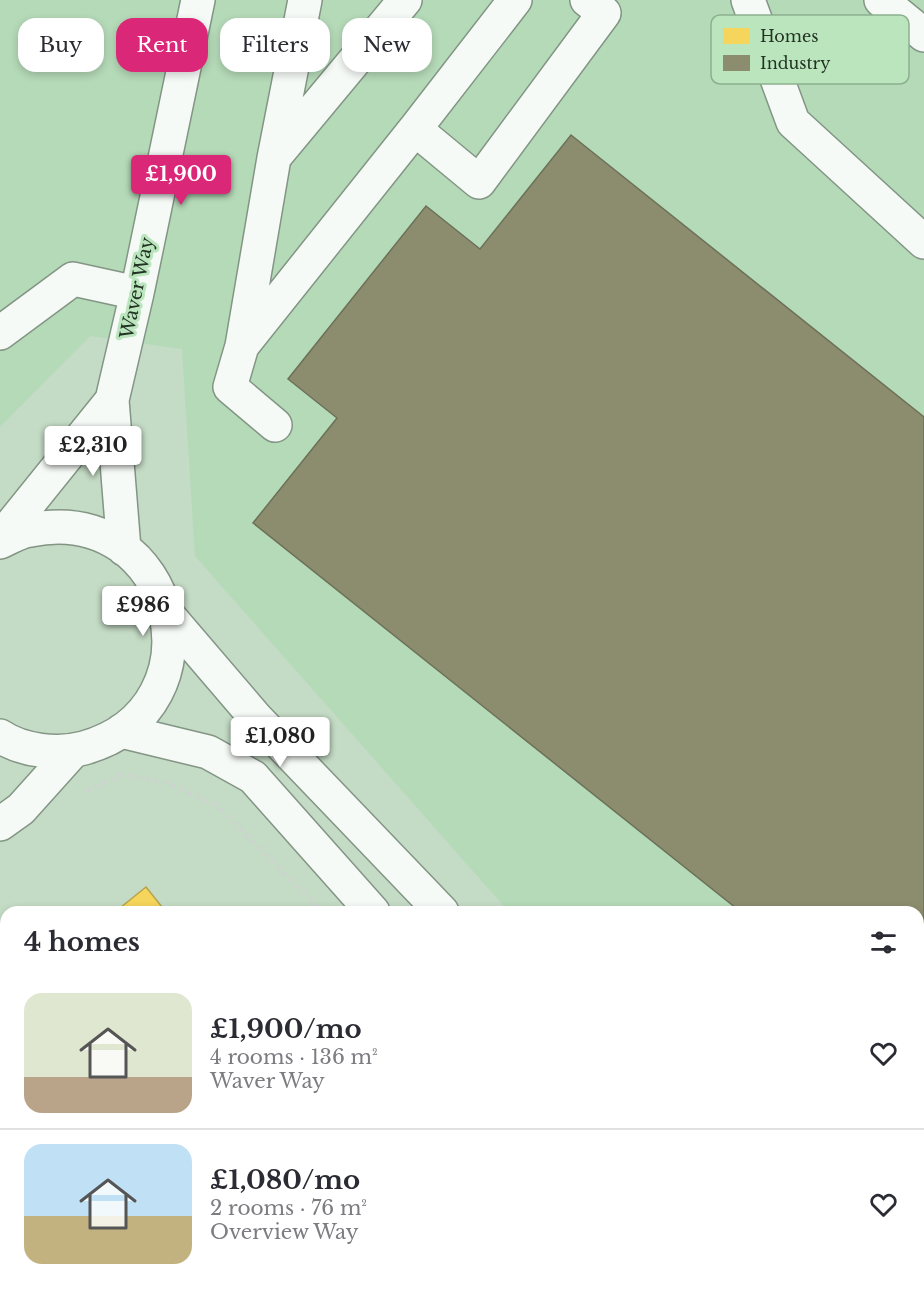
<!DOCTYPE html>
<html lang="en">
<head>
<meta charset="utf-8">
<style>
	:root { --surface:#fff; --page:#f2f2f3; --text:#2b2b33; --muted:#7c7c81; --line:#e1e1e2; --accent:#db2777 }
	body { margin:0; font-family:"Libre Baskerville",serif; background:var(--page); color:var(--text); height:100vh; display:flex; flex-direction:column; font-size:22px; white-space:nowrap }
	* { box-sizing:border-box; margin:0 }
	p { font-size:20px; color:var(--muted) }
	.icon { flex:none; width:33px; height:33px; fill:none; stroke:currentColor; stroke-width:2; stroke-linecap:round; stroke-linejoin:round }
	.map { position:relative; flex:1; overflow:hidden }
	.details { position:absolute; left:0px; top:906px; width:924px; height:384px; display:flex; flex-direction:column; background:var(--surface); border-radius:18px 18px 0 0; box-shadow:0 3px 9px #0003 }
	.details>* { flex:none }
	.guide { position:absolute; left:18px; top:18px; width:600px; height:54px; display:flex; gap:12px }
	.price { position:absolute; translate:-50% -51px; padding:0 14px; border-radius:6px; background:#fff; color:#222; font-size:20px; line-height:39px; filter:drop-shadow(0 2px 3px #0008) }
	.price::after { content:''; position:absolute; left:50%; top:36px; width:18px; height:14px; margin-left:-9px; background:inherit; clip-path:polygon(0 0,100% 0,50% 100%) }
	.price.on { background:var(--accent); color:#fff }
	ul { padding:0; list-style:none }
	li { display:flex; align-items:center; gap:18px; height:150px; padding:0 24px }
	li+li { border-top:2px solid var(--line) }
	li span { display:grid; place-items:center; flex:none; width:168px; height:120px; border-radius:18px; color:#555 }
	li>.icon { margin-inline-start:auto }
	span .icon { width:72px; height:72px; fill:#fffc; stroke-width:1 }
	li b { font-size:26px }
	h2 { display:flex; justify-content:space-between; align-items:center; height:72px; padding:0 24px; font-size:26px }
	.tag { padding:0 21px; border-radius:18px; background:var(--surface); box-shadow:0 3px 9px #0003; font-size:21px; line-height:54px }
	.tag.on { background:var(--accent); color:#fff }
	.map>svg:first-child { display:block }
	.built { fill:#b5dab8 }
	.homes { fill:#f6d55c; stroke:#b6a44b; stroke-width:1.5 }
	.industry { fill:#8c8c6e; stroke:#6c7158; stroke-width:1.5 }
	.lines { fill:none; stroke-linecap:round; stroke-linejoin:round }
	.minor-casing { stroke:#839585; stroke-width:36 }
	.path { stroke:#ccd4ce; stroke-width:4; stroke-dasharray:4.5 4.5; stroke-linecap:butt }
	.minor { stroke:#f6faf6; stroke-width:33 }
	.labels { text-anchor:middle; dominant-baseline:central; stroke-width:6; stroke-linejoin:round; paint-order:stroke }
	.street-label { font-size:18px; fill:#223323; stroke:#bae5bd }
	.key { fill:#bae5bd; stroke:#8cb08f; stroke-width:1.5 }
	.key-label { font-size:16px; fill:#223323 }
</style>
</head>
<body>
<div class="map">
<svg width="924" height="1290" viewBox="0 0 924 1290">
	<rect width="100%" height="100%" fill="#c4dbc5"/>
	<path class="built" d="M 0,0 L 924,0 L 924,1226 L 918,1222 L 918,912 L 509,912 L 195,556 L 182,349 L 90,336 L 0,427 Z"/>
	<path class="homes" d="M 146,887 L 166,912 L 115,912 Z
		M 0,975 L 6,975 L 6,1022 L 0,1022 Z
		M 0,1035 L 6,1035 L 6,1072 L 0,1073 Z
		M 0,1083 L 6,1083 L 6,1120 L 0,1120 Z
		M 0,1132 L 6,1132 L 6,1170 L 0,1170 Z
		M 0,1201 L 6,1201 L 6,1238 L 0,1238 Z
		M 184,1284 L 185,1290 L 151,1290 Z
		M 201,1284 L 241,1284 L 244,1290 L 204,1290 Z
		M 392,1284 L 435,1284 L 436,1290 L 393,1290 Z"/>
	<path class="industry" d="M 571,135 L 924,417 L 924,1058 L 918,1053 L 918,912 L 741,912 L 253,523 L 337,418 L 288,379 L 426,206 L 480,249 Z"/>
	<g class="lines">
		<defs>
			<path id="minor" d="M 305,0 L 274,158 L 242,346 L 415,129 L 479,182 L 604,13 L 587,0
				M 748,0 L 793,122 L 924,242
				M 881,0 L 924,35
				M 415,129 L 515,0
				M 277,154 L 405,0
				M 0,333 L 73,279 L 137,293
				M 242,346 L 230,387 L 275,425
				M 0,539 L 112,400
				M 0,542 C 9,538 20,531 30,530 C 177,500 226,708 84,748 C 58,755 22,751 0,736
				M 124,549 L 112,400 L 137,293 L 198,0
				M 167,614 L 256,718 L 442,912
				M 121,731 L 208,752 L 253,777 L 373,912
				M 0,824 L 21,809 L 74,750
				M 0,1259 L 6,1259
				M 498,1284 L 499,1290
				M 776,1284 L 784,1290
				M 893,1284 L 904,1290"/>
		</defs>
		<use href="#minor" class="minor-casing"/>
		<path class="path" d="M 86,791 L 122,775 L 165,782 L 216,805 L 318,907"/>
		<use href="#minor" class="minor"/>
	</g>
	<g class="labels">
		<g class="street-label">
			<text transform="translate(137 288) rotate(-78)">Waver Way</text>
		</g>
	</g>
	<rect x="711" y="15" width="198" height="69" rx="9" class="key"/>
	<rect x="723" y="28" width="27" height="16" fill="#f6d55c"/>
	<rect x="723" y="55" width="27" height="16" fill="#8c8c6e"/>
	<g class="key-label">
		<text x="760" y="42">Homes</text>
		<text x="760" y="69">Industry</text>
	</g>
</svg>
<b class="price on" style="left:181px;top:206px">£1,900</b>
<b class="price" style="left:93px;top:477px">£2,310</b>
<b class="price" style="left:143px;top:637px">£986</b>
<b class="price" style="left:280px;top:768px">£1,080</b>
<div class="guide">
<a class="tag">Buy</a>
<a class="tag on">Rent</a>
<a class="tag">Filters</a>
<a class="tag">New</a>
</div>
<section class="details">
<h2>4 homes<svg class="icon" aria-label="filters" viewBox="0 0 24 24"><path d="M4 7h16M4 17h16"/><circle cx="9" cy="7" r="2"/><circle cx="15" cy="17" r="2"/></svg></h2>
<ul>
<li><span style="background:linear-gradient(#dfe7d0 70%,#b9a48a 0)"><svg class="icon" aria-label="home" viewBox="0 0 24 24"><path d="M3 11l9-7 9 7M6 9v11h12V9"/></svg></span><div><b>£1,900/mo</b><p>4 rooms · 136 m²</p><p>Waver Way</p></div><svg class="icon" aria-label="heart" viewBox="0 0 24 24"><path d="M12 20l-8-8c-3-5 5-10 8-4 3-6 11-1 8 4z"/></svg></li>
<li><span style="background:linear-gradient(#bfe0f5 60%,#c2b280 0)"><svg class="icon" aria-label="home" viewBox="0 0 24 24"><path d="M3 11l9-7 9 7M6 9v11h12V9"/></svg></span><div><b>£1,080/mo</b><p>2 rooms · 76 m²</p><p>Overview Way</p></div><svg class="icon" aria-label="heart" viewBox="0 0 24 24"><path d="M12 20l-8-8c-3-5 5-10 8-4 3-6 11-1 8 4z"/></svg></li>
</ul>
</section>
</div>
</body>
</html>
